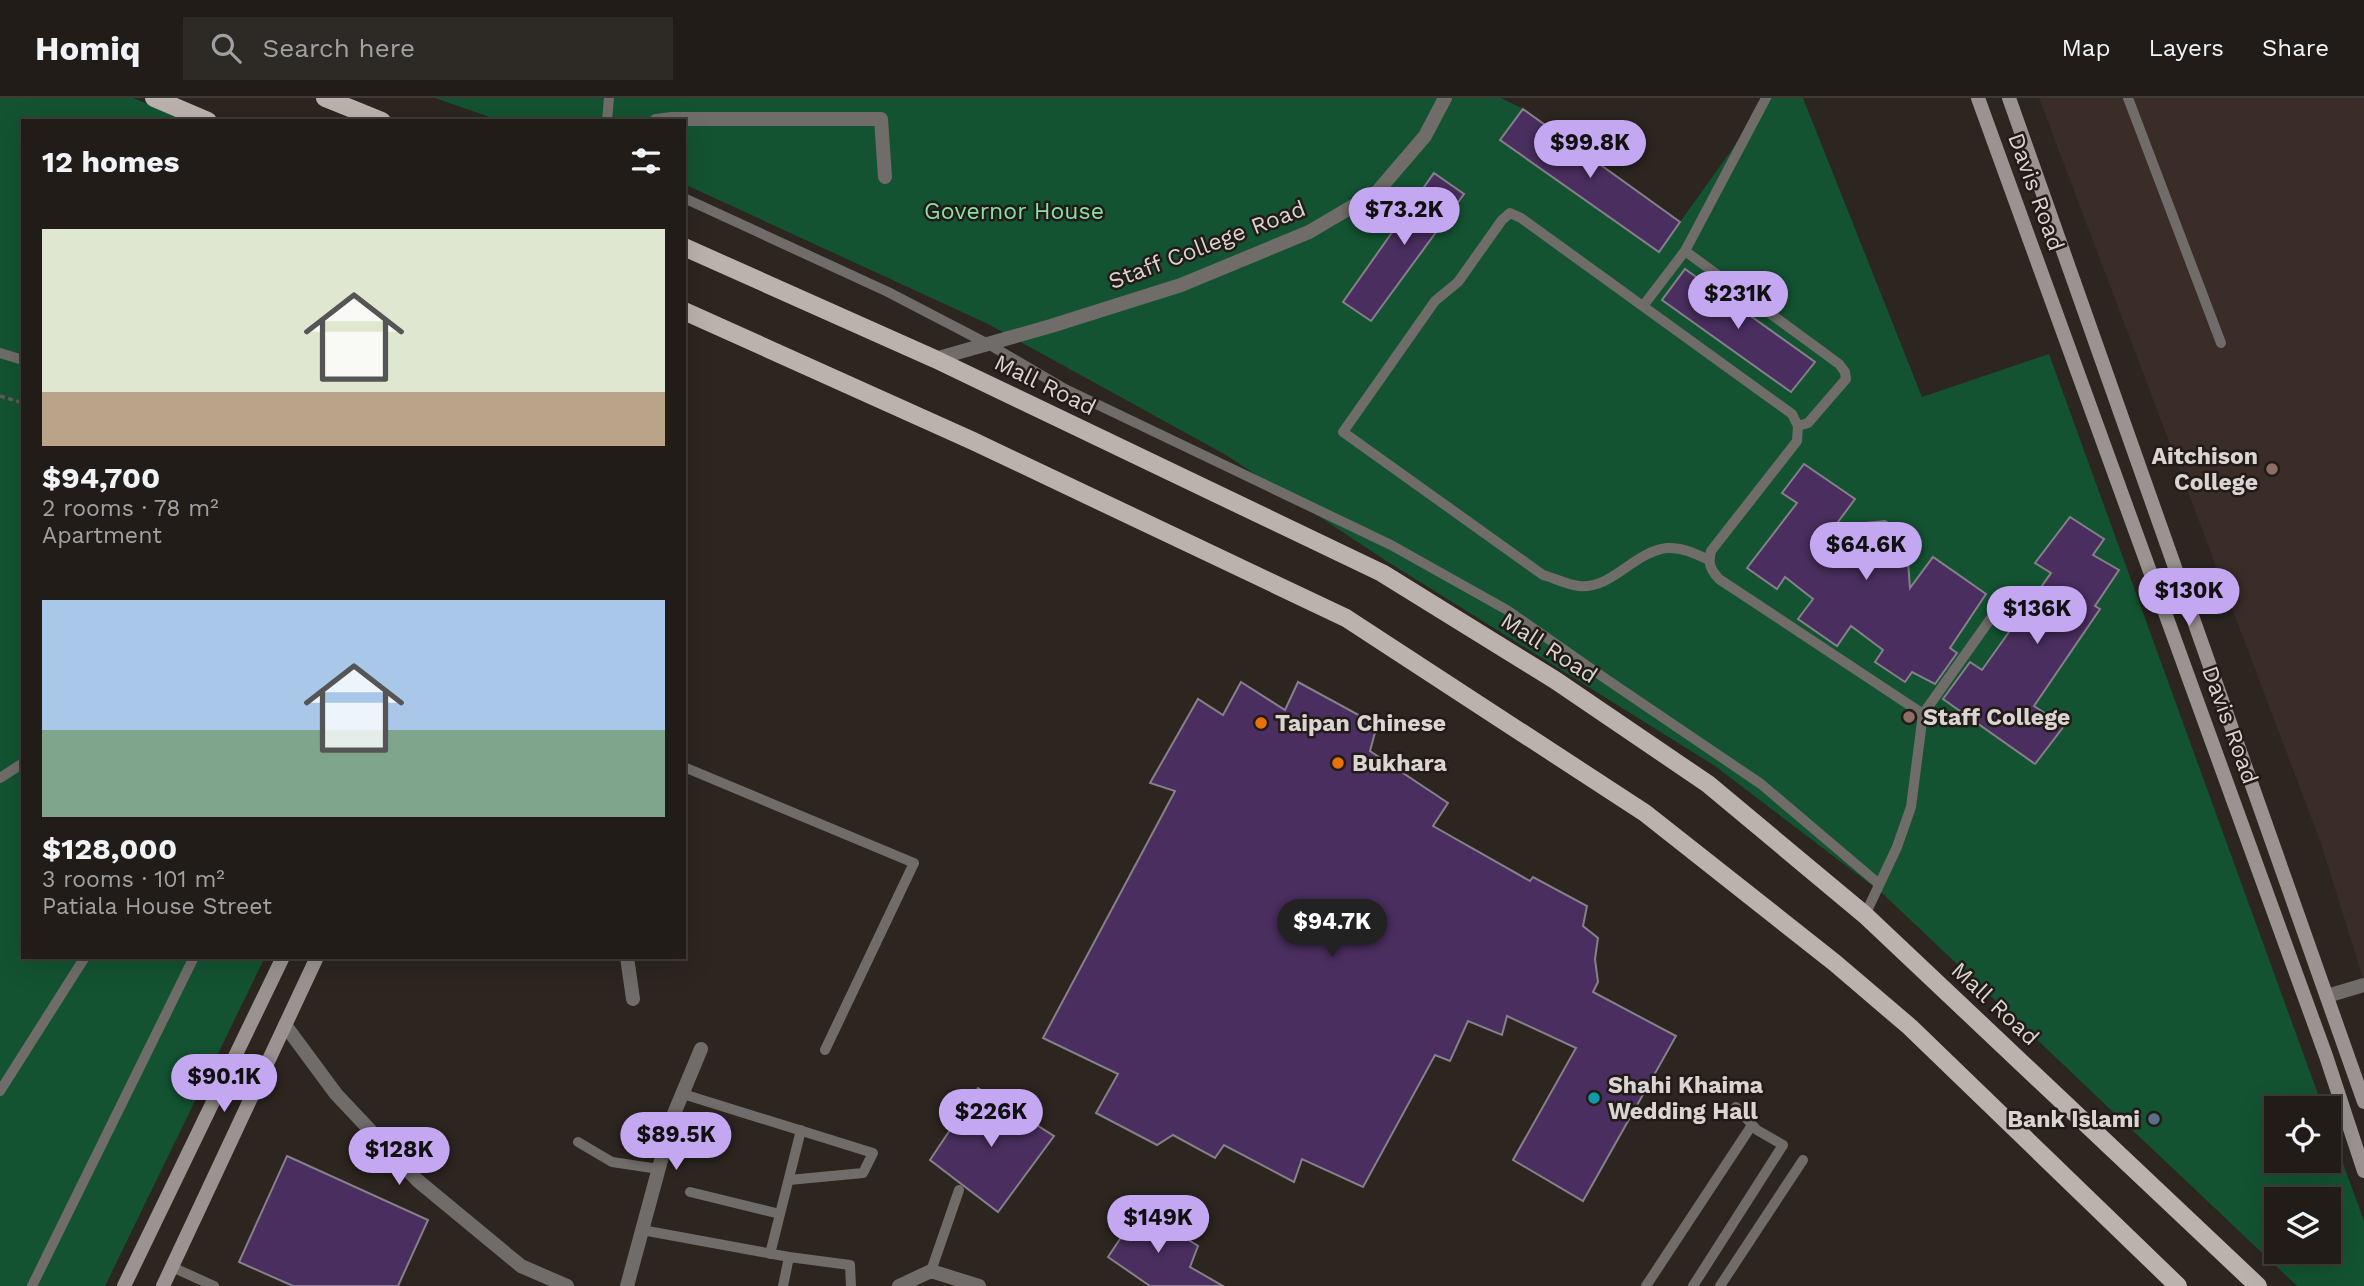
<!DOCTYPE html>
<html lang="en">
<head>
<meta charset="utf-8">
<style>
	:root { --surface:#211c18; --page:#2d2925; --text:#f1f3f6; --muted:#a2a1a2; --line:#3e3a37; --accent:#c4a7f1 }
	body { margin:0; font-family:"Work Sans",sans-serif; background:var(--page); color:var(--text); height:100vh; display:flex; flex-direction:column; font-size:26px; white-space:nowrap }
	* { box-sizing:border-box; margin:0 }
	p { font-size:23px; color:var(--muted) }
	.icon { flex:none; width:38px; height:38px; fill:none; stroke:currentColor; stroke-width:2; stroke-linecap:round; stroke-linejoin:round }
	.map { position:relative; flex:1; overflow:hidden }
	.sheet { position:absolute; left:21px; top:21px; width:665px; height:840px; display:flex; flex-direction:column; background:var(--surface); border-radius:0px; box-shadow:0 7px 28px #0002,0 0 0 2px var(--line) }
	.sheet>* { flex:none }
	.tools { position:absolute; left:2264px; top:998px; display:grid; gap:14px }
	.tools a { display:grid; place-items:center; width:77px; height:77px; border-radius:0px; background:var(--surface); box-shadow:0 7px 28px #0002,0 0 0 2px var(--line); font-size:35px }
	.price { position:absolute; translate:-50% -60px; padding:0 16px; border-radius:24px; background:var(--accent); color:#111; font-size:23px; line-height:46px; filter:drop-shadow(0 2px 4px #0008) }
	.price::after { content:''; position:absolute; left:50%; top:42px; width:21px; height:16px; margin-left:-10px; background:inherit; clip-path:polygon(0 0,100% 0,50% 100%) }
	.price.active { background:#222; color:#fff }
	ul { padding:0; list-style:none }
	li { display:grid; align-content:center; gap:14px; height:371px; padding:0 21px }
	li span { display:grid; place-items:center; height:217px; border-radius:0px; color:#555 }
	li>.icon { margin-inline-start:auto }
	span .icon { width:126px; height:126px; fill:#fffc; stroke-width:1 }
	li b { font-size:30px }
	h2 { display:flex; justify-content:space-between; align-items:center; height:84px; padding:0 21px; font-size:30px }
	header { display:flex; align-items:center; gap:42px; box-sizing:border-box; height:98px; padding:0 35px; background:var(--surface); border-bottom:2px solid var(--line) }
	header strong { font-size:33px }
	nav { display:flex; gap:38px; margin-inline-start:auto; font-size:24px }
	.search { width:490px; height:63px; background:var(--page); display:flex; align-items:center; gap:18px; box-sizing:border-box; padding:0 24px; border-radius:0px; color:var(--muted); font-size:26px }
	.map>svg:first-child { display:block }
	.built { fill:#3a2c26 }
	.green { fill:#135331; fill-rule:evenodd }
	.building { fill:#4a2e5f; stroke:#858089; stroke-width:2 }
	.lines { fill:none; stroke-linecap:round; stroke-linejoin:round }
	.path { stroke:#615b57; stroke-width:3.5; stroke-dasharray:5 3.5; stroke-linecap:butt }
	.service { stroke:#706c6a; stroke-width:10 }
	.minor { stroke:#706c6a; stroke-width:14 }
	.secondary { stroke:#9a9391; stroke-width:14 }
	.primary { stroke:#bbb2ae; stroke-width:18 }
	.education-dot { fill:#8d6e63; stroke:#221b17; stroke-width:2.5 }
	.food-dot { fill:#e8710a; stroke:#221b17; stroke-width:2.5 }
	.culture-dot { fill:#0f9aa8; stroke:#221b17; stroke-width:2.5 }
	.service-dot { fill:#5c6f8a; stroke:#221b17; stroke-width:2.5 }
	.labels { text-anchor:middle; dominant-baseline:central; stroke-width:5; stroke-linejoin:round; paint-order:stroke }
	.street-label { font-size:23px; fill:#dad4d2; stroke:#221b17 }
	.park-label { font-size:23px; fill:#87e0a7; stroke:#221b17 }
	.poi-label { font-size:23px; font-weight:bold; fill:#dad4d2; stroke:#221b17; text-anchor:start }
</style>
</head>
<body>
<header>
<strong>Homiq</strong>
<div class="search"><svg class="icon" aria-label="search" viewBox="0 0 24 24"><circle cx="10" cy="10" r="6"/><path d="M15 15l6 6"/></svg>Search here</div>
<nav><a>Map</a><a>Layers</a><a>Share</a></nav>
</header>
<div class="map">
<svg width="2364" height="1188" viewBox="0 0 2364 1188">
	<rect width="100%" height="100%" fill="#2c2520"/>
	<path class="built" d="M 2039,0 L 2364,0 L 2364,883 L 2320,743 Z"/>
	<path class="green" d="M 0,0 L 133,0 L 190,23 L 23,23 L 23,859 L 265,859 L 105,1188 L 0,1188 Z
		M 435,0 L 1501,0 L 1523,11 L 1680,124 L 1769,0 L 1803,0 L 1922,299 L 2049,256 L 2323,1010 L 2277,1010 L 2277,1062 L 2329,1062 L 2329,1027 L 2364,1123 L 2364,1188 L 2297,1188 L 1882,795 L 1715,668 L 1388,464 L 1226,357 L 988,226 L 684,86 L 684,23 L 501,23 ZM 2277,1101 L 2329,1101 L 2329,1153 L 2277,1153 Z"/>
	<path class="building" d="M 1523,11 L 1680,124 L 1659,154 L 1500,42 Z
		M 1434,75 L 1464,96 L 1371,223 L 1343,204 Z
		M 1685,171 L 1815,264 L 1791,294 L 1662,202 Z
		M 1804,366 L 1855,401 L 1835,428 L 1885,423 L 1906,436 L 1910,490 L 1933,459 L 1986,496 L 1950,550 L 1957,555 L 1935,586 L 1912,574 L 1905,584 L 1875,564 L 1883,552 L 1851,528 L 1837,548 L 1798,521 L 1813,501 L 1785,479 L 1777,491 L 1747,470 L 1797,405 L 1782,395 Z
		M 2070,419 L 2104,441 L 2093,457 L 2119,472 L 2095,508 L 2100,511 L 2034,608 L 2064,628 L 2035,666 L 1943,601 L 1970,564 L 1982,572 L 2051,475 L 2035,465 Z
		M 1241,584 L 1285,612 L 1298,584 L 1377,627 L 1370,653 L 1448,705 L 1433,728 L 1530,783 L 1533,779 L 1587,808 L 1583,828 L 1598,840 L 1595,861 L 1598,884 L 1593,894 L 1676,938 L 1583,1103 L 1513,1062 L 1576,950 L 1507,918 L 1502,937 L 1468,923 L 1450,963 L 1435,957 L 1363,1089 L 1302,1061 L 1294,1084 L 1224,1047 L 1215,1060 L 1173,1037 L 1157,1047 L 1096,1015 L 1118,976 L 1043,940 L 1175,693 L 1150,685 L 1198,601 L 1223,617 Z
		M 978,990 L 1054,1038 L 998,1114 L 930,1062 Z
		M 287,1058 L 428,1122 L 398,1188 L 293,1188 L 239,1164 Z
		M 1140,1111 L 1198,1148 L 1190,1169 L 1223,1188 L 1150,1188 L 1108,1159 Z"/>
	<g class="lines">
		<path class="path" d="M 0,298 L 23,305"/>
		<path class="service" d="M 2128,0 L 2221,245
			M 607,23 L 609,0
			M 684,100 L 888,194 L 988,246 L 1065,291 L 1391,447 L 1507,512 L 1606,581 L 1761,686 L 1879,786
			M 1685,153 L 1839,266 L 1845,274 L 1846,281 L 1808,325 L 1798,328
			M 1643,208 L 1685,153 L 1766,0
			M 0,255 L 23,262
			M 1709,462 C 1696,456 1682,449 1667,450 C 1633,454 1613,491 1579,488 C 1568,487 1554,480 1543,477 L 1343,334 L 1435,203 L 1458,184 L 1502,122 L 1510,115 L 1521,120 L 1792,316 L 1798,328 L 1797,343 L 1711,453 C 1708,465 1710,471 1719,481 L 1923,616 L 1911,709 L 1897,749 L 1865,817
			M 1923,616 L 2006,499
			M 684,669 L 914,765 L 825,952
			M 0,680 L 23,665
			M 0,993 L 85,859
			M 683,996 L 873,1055 L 863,1075 L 789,1082
			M 578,1044 L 612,1064 L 659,1071
			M 690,1094 L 780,1116
			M 642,1132 L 789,1159 L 783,1188
			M 770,1156 L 801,1032
			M 789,1159 L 850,1167 L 851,1188
			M 172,1169 L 214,1188
			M 931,1173 L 959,1092
			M 32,1188 L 194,859
			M 1646,1188 L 1752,1027
			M 1693,1188 L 1783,1047 L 1757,1032 L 1736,1009
			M 1720,1188 L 1803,1062"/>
		<path class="minor" d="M 656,23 L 672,21 L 881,21 L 885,79
			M 935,261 L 1051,228 L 1181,187 L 1309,134 L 1377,94 L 1425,38 L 1445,0
			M 627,859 L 633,901
			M 2327,898 L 2364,887
			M 285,927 L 336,996 L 417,1082 L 521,1168 L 567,1188
			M 627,1188 L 673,1018 L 701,951
			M 899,1188 L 931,1173 L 979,1188"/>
		<path class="secondary" d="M 1978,0 L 2326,958 L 2364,1073
			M 2009,0 L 2364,1004
			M 124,1188 L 283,859
			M 163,1188 L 317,859"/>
		<path class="primary" d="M 154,0 L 208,23
			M 325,0 L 382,23
			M 684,149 L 935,261 L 1382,475 L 1555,582 L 1708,686 L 1865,817 L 2258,1188
			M 684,213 L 973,343 L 1346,520 L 1645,715 L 1835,865 L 1910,929 L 2178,1188"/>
	</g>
	<g class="education-dot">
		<circle cx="2272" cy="371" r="7"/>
		<circle cx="1909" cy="619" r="7"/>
	</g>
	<g class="food-dot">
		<circle cx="1261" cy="625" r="7"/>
		<circle cx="1338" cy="665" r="7"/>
	</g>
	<circle class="culture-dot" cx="1594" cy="1000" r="7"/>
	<circle class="service-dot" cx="2154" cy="1021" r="7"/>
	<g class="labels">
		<g class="street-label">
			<text transform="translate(2036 94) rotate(70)">Davis Road</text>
			<text transform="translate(1207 147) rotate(-21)">Staff College Road</text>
			<text transform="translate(1045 287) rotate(26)">Mall Road</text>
			<text transform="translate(1549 550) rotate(33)">Mall Road</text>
			<text transform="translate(2230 627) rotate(70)">Davis Road</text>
			<text transform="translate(1995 906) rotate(43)">Mall Road</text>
		</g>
		<g class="park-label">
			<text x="1014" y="113">Governor House</text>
		</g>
		<g class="poi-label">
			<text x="2258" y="358" text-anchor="end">Aitchison<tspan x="2258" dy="26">College</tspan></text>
			<text x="1923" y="619">Staff College</text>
			<text x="1275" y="625">Taipan Chinese</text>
			<text x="1352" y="665">Bukhara</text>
			<text x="1608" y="987">Shahi Khaima<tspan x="1608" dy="26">Wedding Hall</tspan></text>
			<text x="2140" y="1021" text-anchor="end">Bank Islami</text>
		</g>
	</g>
</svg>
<div class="tools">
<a><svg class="icon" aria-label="locate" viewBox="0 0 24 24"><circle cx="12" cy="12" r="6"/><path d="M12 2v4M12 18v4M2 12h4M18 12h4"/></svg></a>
<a><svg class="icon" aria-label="layers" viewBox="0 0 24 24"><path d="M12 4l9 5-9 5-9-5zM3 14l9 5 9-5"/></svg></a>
</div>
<b class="price" style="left:1590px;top:82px">$99.8K</b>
<b class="price" style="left:1404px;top:149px">$73.2K</b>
<b class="price" style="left:1738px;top:233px">$231K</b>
<b class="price" style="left:1866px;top:484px">$64.6K</b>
<b class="price" style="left:2189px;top:530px">$130K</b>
<b class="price" style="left:2037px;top:548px">$136K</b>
<b class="price active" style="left:1332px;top:861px">$94.7K</b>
<b class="price" style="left:224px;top:1016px">$90.1K</b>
<b class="price" style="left:991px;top:1051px">$226K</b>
<b class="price" style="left:676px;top:1074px">$89.5K</b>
<b class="price" style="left:399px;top:1089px">$128K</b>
<b class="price" style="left:1158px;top:1157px">$149K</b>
<section class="sheet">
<h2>12 homes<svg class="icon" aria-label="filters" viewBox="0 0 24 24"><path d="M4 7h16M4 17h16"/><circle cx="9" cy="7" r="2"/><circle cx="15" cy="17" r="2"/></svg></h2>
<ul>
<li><span style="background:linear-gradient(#dfe7d0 75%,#b9a48a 0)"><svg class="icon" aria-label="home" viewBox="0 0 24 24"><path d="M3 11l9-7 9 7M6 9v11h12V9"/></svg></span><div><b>$94,700</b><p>2 rooms · 78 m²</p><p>Apartment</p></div></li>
<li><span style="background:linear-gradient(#a9c7e8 60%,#7fa58c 0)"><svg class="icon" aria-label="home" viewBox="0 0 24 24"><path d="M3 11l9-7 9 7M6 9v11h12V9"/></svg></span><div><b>$128,000</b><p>3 rooms · 101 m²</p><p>Patiala House Street</p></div></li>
</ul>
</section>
</div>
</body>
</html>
